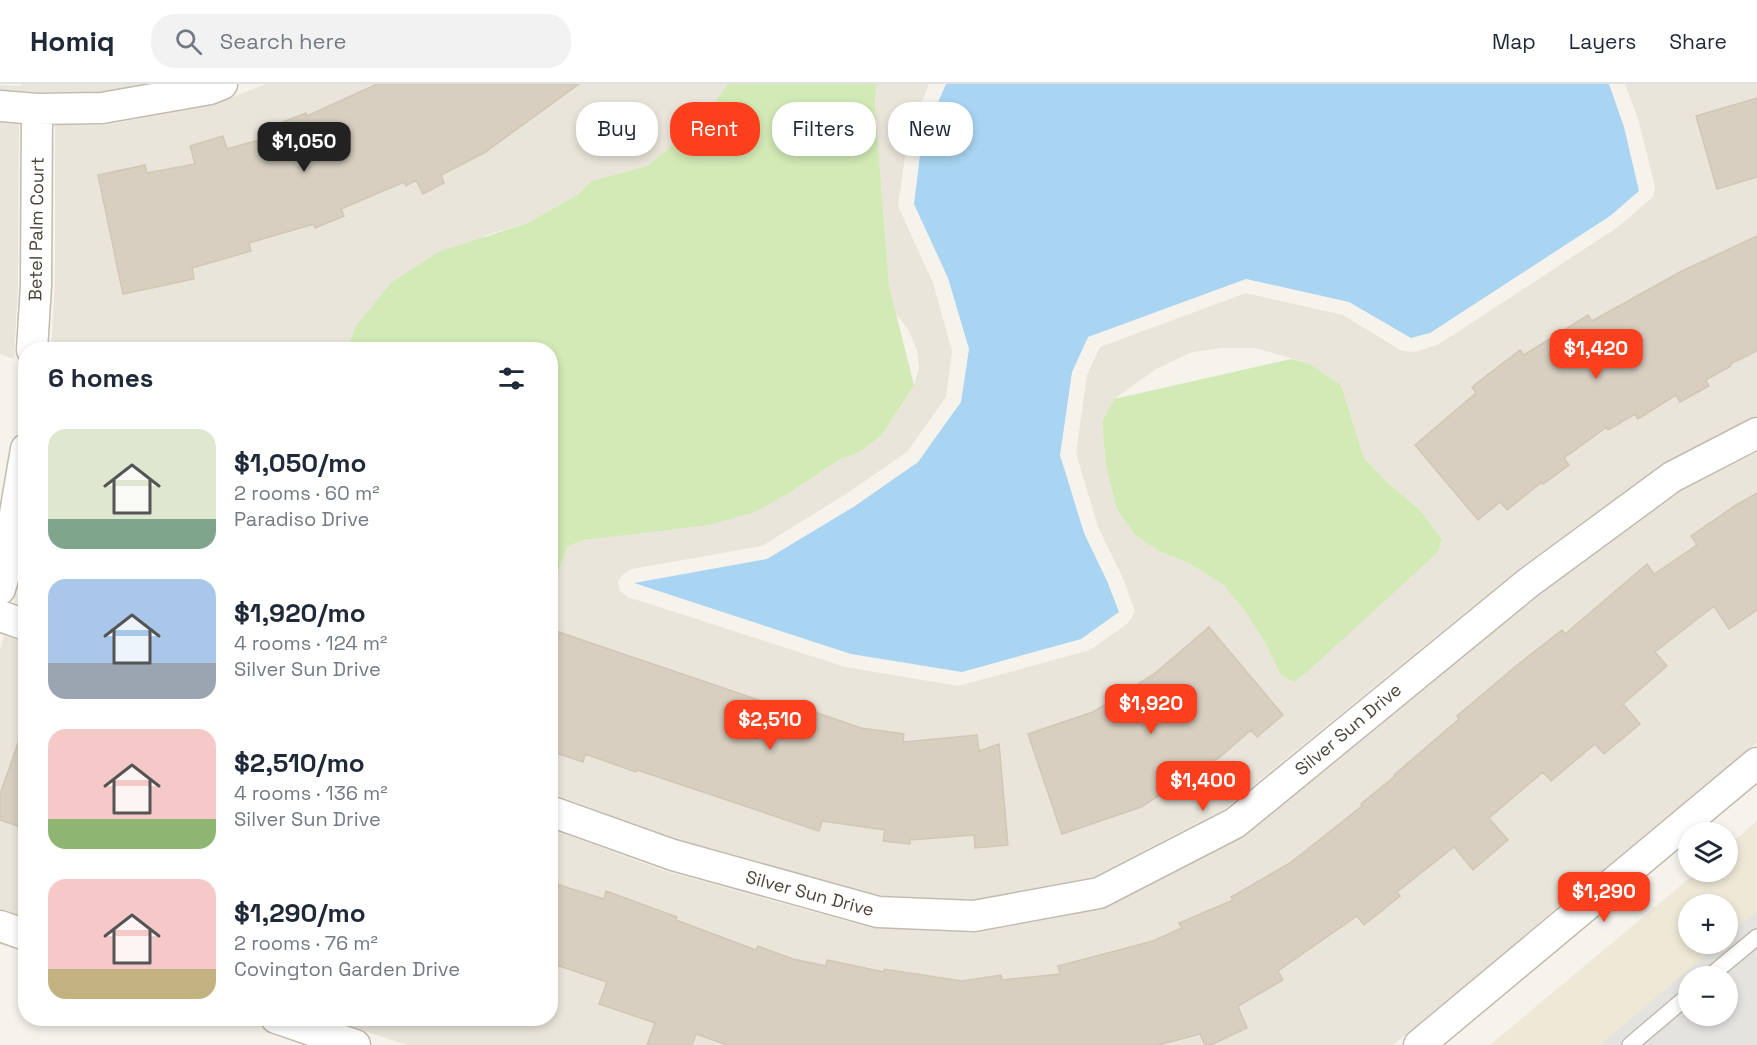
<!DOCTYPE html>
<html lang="en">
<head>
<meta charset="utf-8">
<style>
	:root { --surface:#fff; --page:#f2f2f3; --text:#1f2937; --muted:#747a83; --line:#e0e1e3; --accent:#fc3f1d }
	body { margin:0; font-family:"Space Grotesk",sans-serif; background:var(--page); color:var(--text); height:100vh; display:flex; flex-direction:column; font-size:22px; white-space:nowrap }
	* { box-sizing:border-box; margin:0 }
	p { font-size:20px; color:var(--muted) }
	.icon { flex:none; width:33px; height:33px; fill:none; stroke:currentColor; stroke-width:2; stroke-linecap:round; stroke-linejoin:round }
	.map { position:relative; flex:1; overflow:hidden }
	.panel { position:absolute; left:18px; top:258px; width:540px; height:684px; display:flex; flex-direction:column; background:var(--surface); border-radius:24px; box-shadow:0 3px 9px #0003 }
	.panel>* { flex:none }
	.top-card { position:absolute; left:576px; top:18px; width:570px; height:54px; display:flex; gap:12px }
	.fabs { position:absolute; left:1678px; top:738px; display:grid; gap:12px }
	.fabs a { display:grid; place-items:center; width:60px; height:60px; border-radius:50%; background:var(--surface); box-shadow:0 3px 9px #0003; font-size:30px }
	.price { position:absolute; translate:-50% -51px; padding:0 14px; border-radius:12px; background:var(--accent); color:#fff; font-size:20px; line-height:39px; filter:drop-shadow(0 2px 3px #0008) }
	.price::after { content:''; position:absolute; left:50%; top:36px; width:18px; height:14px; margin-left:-9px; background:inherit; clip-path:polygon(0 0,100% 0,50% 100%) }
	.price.selected { background:#222; color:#fff }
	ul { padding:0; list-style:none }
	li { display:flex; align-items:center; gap:18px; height:150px; padding:0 30px }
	li span { display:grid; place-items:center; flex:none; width:168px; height:120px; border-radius:18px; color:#555 }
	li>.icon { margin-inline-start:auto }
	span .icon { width:72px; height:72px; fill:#fffc; stroke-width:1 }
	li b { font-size:26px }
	h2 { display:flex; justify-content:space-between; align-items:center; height:72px; padding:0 30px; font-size:26px }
	.pill { padding:0 21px; border-radius:24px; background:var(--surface); box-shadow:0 3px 9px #0003; font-size:21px; line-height:54px }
	.pill.selected { background:var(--accent); color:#fff }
	header { display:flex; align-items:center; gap:36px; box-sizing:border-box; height:84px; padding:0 30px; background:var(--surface); border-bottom:2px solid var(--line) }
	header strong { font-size:28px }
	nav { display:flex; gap:33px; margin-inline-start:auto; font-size:21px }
	.search { width:420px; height:54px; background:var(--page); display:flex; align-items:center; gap:15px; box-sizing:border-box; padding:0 21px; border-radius:24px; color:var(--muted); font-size:22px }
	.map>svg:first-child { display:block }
	.residential { fill:#eae5da; fill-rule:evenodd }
	.education { fill:#efe8d6; fill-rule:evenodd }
	.green { fill:#d2eab5 }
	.parking { fill:#e5e3e0; fill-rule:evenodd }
	.water { fill:#a9d4f2 }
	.building { fill:#d8cfc1; stroke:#d3c7b4; stroke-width:1.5 }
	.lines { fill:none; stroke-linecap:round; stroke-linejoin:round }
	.lane-casing { stroke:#c2bbae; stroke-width:18 }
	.street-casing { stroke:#c2bbae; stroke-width:33 }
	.lane { stroke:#fff; stroke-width:15 }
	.street { stroke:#fff; stroke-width:30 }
	.labels { text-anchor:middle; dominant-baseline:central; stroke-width:4.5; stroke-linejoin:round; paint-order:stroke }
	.street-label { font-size:18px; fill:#4b4439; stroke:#fff }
</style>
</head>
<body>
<header>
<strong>Homiq</strong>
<div class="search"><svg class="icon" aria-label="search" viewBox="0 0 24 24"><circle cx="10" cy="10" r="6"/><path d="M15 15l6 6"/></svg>Search here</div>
<nav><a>Map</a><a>Layers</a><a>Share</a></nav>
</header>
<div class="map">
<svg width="1757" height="961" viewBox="0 0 1757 961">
	<rect width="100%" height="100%" fill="#f6f3ec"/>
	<path class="residential" d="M 22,0 L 145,0 L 102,8 L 38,8 L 0,6 L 0,1 L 21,2 Z
		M 266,0 L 728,0 L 699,39 L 647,82 L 592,97 L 577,111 L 528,139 L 486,151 L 355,243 L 348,265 L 51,266 L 55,200 L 55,41 L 105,41 L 212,21 Z
		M 876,0 L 929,0 L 908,51 L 898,122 L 933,199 L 952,267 L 946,313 L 907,368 L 846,410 L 762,462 L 632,485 L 623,490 L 618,498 L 620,507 L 628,513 L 845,583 L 958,602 L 1090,566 L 1128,539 L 1135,527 L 1122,492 L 1098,443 L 1076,369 L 1087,291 L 1100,263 L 1246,209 L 1343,231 L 1402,267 L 1415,268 L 1439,260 L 1618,143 L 1653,113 L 1655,104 L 1639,38 L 1625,0 L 1757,0 L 1757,331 L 1661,381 L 1516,487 L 1224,725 L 1093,793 L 973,816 L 883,812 L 679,756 L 551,709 L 550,495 L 558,488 L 568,462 L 584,456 L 755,428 L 791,408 L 839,376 L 861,367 L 882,351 L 914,301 L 919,284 L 917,266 L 908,245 L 896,230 L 889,202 L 875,22 ZM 1222,264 L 1255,264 L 1308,279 L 1341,301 L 1364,374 L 1390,401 L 1419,425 L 1442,455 L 1437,469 L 1281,590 L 1266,560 L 1247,530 L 1224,500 L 1189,479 L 1159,467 L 1135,451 L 1116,424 L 1106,381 L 1102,338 L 1114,315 L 1156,285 L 1192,268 Z
		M 0,39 L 19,40 L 18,201 L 14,275 L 0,270 Z
		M 1757,368 L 1757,659 L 1393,961 L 407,961 L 328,935 L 550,934 L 551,745 L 665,787 L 872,844 L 976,849 L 1101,825 L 1247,750 L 1539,511 L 1681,407 Z
		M 4,551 L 25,559 L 25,833 L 0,825 L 0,566 Z"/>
	<path class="education" d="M 1757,737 L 1757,961 L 1490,961 L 1697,788 L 1728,788 L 1728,762 ZM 1689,820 L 1728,820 L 1728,860 L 1689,860 ZM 1689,892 L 1728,892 L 1728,932 L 1689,932 Z"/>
	<path class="green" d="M 728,0 L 876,0 L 875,22 L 889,202 L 914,301 L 882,351 L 861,367 L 839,376 L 791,408 L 755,428 L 708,441 L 584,456 L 568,462 L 558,488 L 551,495 L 550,266 L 348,265 L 355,243 L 392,198 L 438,168 L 528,139 L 577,111 L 592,97 L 647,82 L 699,39 Z
		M 1291,275 L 1308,279 L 1341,301 L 1364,374 L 1390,401 L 1419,425 L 1442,455 L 1437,469 L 1307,588 L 1294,598 L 1281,591 L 1266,560 L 1247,530 L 1224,501 L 1189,479 L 1159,467 L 1135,451 L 1116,424 L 1106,381 L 1102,338 L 1114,315 Z"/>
	<path class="parking" d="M 1757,827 L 1757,961 L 1600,961 L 1719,860 L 1728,860 L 1728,852 ZM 1689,892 L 1728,892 L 1728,932 L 1689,932 Z"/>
	<path class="water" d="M 946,0 L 1609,0 L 1624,43 L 1639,107 L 1610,132 L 1430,249 L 1411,254 L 1349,218 L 1246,195 L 1088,253 L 1072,288 L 1060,371 L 1084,449 L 1107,497 L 1119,528 L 1081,555 L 962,588 L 851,570 L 634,499 L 767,475 L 855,422 L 918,378 L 961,318 L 969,265 L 948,194 L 914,120 L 922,55 Z"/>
	<path class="building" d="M 377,0 L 579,0 L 484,69 L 441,91 L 444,99 L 423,110 L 416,96 L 406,102 L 404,98 L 341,125 L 344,132 L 315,144 L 314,140 L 249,159 L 251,167 L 192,184 L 194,195 L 123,210 L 98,91 L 145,81 L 147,89 L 195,80 L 190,62 L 223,52 L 227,65 L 277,51 L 273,42 L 306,29 L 307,32 Z
		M 1757,14 L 1757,93 L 1717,105 L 1696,32 Z
		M 1757,152 L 1757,267 L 1730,280 L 1731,282 L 1706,296 L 1709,302 L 1680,318 L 1676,311 L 1638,335 L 1635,330 L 1608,346 L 1607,343 L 1564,374 L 1569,381 L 1543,400 L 1542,398 L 1507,426 L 1500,418 L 1478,436 L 1415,361 L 1476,309 L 1472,303 L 1520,266 L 1524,271 L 1588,231 L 1592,237 L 1682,187 Z
		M 1757,409 L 1757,526 L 1729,545 L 1714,522 L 1655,568 L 1667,582 L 1623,620 L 1640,640 L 1604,670 L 1595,660 L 1551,697 L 1543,688 L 1489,734 L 1508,756 L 1473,786 L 1454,763 L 1397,808 L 1400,812 L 1364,841 L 1357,832 L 1278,887 L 1283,896 L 1238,922 L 1247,944 L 1211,961 L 1205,961 L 1200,950 L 1158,961 L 727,961 L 696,950 L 692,961 L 647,961 L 655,939 L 599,920 L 607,898 L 550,879 L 550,798 L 604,815 L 606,807 L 677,833 L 676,836 L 756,866 L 758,862 L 793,875 L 826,882 L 827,876 L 884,888 L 884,885 L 962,897 L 1001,891 L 1002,896 L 1060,890 L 1058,882 L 1153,857 L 1182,844 L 1179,839 L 1233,816 L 1231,813 L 1290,779 L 1362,722 L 1361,720 L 1395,692 L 1394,691 L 1459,635 L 1457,632 L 1516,582 L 1562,546 L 1565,550 L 1647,480 L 1654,490 L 1697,461 L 1691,452 L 1736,421 Z
		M 1209,543 L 1283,631 L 1257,653 L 1251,646 L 1220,673 L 1141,723 L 1062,750 L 1028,650 L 1093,628 L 1154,590 Z
		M 550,545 L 809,633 L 812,627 L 861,644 L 904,650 L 903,658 L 977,651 L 979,667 L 999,660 L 1008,761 L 975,764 L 974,751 L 910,756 L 910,760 L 883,757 L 885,746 L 822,737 L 819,747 L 637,686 L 636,688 L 585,670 L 583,678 L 550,667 Z
		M 22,648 L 26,649 L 26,745 L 0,736 L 0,710 Z"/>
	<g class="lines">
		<defs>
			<path id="lane" d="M 1710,892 L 1757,853
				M 1630,961 L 1689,911"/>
			<path id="street" d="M 0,22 L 37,25 L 102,24 L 210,5 L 222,0
				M 32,266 L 36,201 L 37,25
				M 0,505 L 5,488 L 26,365
				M 0,532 L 26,541
				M 550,727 L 673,771 L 878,828 L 974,832 L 1099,809 L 1235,739 L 1528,499 L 1672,393 L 1757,349
				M 0,842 L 26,851
				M 276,934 L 355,961
				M 1419,961 L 1757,679"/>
		</defs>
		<use href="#lane" class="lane-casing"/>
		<use href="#street" class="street-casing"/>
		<use href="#lane" class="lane"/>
		<use href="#street" class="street"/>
	</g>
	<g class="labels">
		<g class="street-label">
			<text transform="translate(36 145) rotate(-89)">Betel Palm Court</text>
			<text transform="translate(1348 645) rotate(-40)">Silver Sun Drive</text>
			<text transform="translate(810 809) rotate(15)">Silver Sun Drive</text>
		</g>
	</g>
</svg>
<div class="fabs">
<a><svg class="icon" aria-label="layers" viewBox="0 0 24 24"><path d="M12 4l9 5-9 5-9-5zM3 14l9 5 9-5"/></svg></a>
<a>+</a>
<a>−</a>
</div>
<b class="price selected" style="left:304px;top:89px">$1,050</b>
<b class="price" style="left:1596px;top:296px">$1,420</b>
<b class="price" style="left:1151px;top:651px">$1,920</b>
<b class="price" style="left:770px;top:667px">$2,510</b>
<b class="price" style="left:1203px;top:728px">$1,400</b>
<b class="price" style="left:1604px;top:839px">$1,290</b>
<div class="top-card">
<a class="pill">Buy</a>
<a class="pill selected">Rent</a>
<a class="pill">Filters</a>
<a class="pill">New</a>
</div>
<section class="panel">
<h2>6 homes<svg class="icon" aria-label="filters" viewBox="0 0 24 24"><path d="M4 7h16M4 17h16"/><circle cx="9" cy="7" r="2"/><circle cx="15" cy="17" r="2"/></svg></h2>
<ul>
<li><span style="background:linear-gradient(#dfe7d0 75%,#7fa58c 0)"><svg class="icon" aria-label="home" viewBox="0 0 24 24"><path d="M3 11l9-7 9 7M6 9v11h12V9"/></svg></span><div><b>$1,050/mo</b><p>2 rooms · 60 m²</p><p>Paradiso Drive</p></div></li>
<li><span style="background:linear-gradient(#a9c7e8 70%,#9aa5b1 0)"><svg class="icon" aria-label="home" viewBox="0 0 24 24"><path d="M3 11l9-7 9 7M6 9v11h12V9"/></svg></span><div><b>$1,920/mo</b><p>4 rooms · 124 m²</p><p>Silver Sun Drive</p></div></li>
<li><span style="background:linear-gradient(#f6c9c9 75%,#8fb573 0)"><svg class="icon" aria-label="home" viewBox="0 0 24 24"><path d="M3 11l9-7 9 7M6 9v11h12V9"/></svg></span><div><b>$2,510/mo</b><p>4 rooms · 136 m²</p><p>Silver Sun Drive</p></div></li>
<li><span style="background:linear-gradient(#f6c9c9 75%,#c2b280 0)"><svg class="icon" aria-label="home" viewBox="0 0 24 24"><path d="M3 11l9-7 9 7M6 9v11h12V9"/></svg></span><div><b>$1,290/mo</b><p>2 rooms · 76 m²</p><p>Covington Garden Drive</p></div></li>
</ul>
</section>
</div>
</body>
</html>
